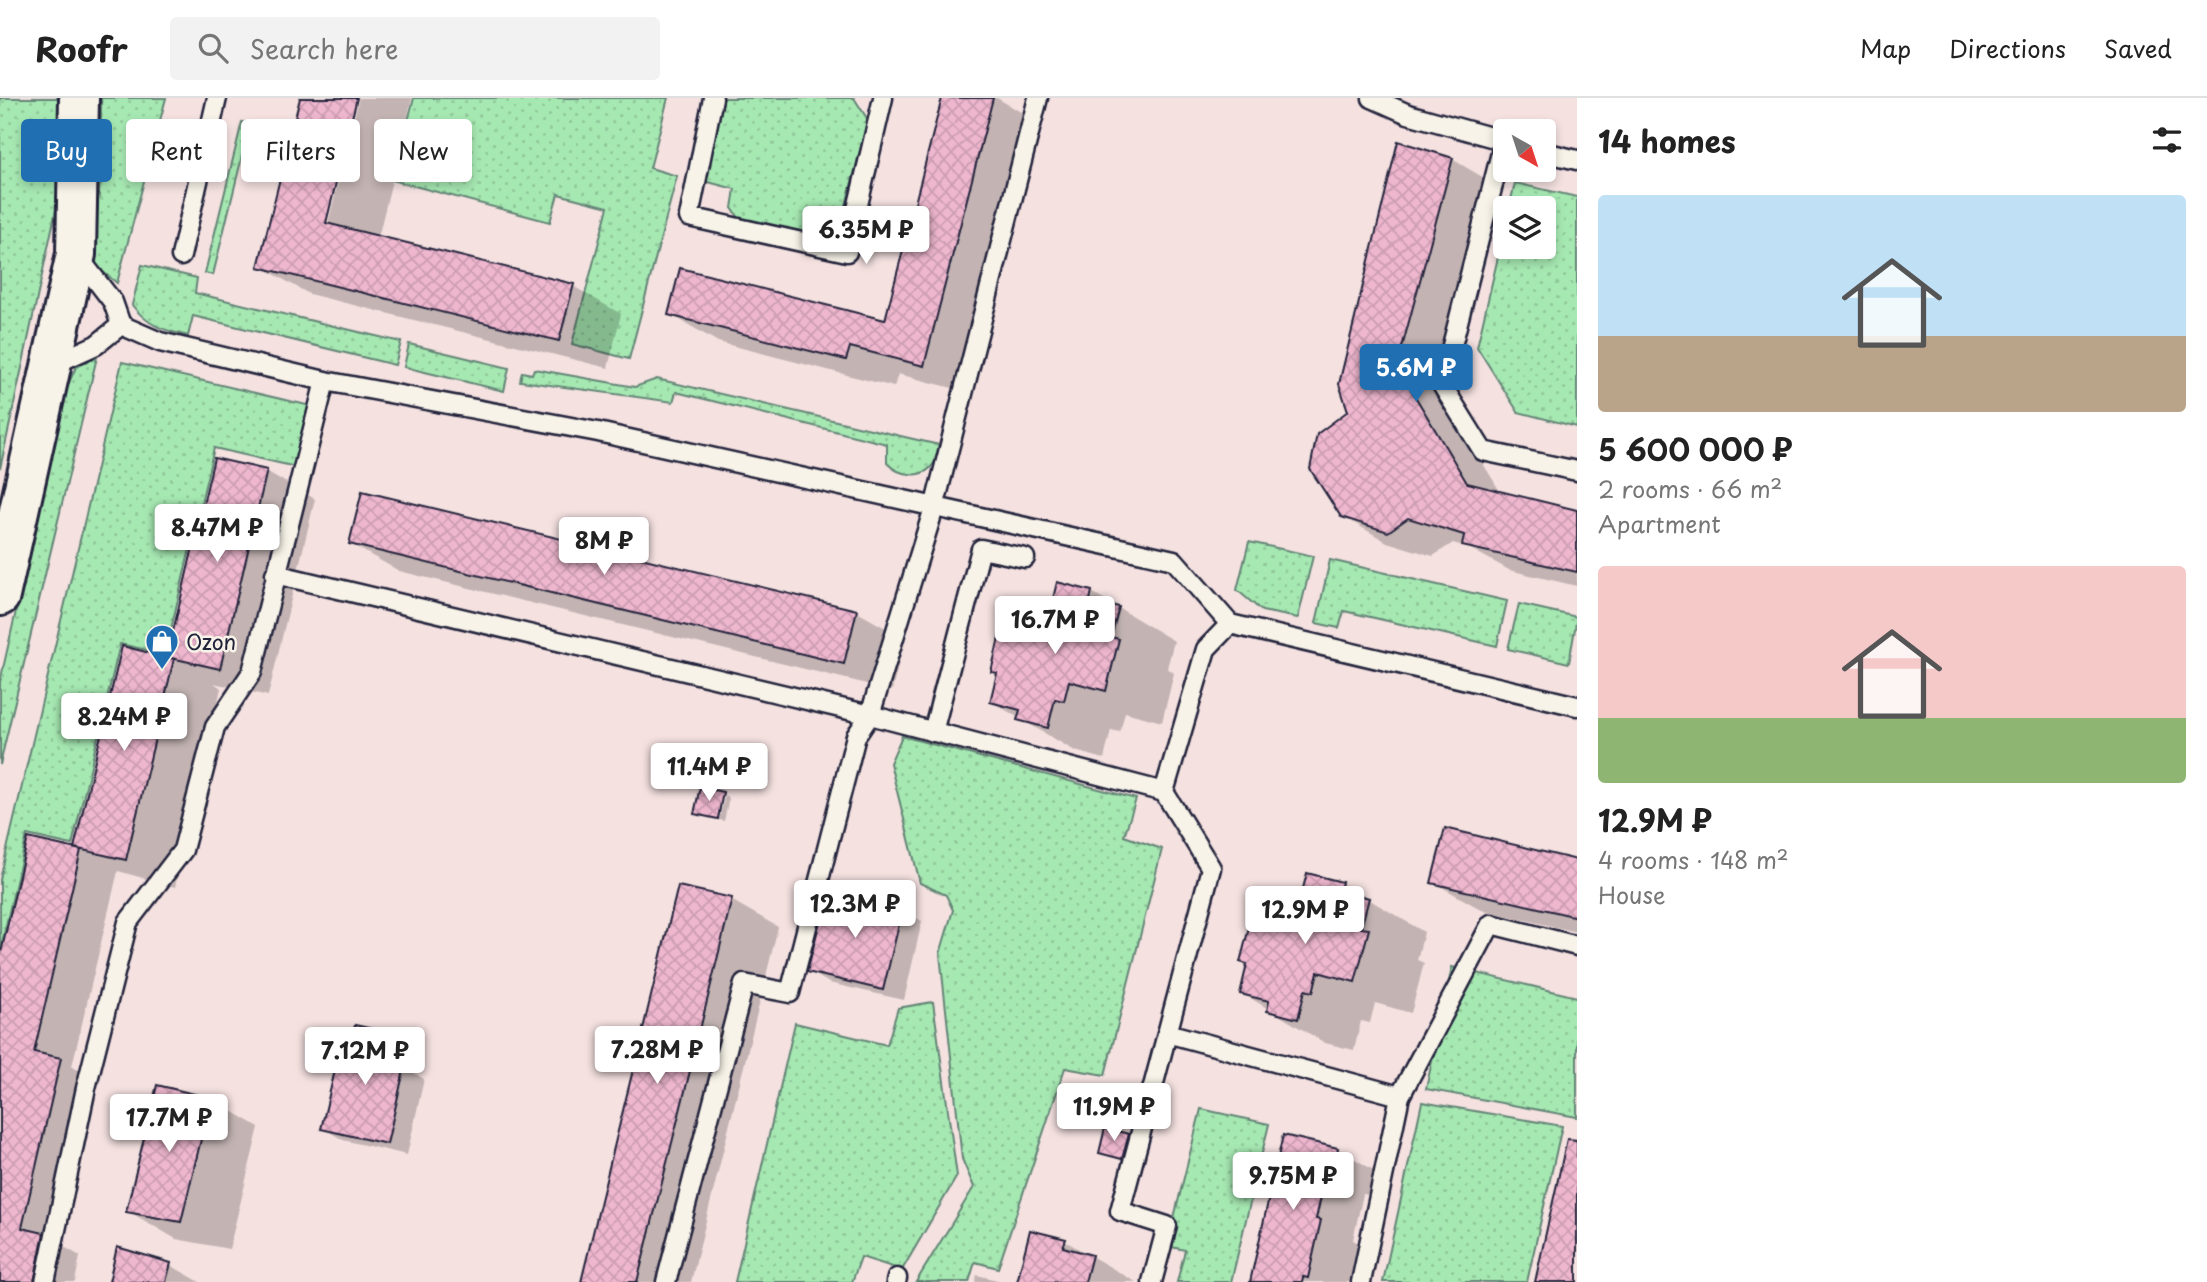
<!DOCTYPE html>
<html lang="en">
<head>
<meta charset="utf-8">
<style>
	:root { --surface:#fff; --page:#f2f2f2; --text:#222; --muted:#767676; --line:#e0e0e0; --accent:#1f6fb2 }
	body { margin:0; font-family:"Playpen Sans",sans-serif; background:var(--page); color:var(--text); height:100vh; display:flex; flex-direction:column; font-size:26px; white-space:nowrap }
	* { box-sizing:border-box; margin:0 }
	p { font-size:23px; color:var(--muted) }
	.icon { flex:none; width:38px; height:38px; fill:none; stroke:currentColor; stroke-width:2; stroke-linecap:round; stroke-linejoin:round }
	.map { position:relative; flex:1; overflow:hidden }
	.side { display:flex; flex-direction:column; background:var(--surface); width:630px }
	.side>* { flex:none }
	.hud { position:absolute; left:21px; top:21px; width:665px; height:63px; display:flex; gap:14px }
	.needle { width:46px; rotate:141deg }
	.tools { position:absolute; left:1493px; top:21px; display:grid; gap:14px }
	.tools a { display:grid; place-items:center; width:63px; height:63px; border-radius:7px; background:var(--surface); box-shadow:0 4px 10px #0003; font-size:35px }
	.price { position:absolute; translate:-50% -60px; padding:0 16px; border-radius:7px; background:#fff; color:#222; font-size:23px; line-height:46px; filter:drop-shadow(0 2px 4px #0008) }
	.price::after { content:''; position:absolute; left:50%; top:42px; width:21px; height:16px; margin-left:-10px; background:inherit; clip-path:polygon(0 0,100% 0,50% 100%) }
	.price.on { background:var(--accent); color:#fff }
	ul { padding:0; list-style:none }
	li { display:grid; align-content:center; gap:14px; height:371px; padding:0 21px }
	li span { display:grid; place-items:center; height:217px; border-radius:7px; color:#555 }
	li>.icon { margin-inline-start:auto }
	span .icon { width:126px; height:126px; fill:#fffc; stroke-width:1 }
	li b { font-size:30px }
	h2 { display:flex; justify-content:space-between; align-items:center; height:84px; padding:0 21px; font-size:30px }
	.chip { padding:0 24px; border-radius:7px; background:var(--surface); box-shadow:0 4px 10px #0003; font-size:24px; line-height:63px }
	.chip.on { background:var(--accent); color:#fff }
	header { display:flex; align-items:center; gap:42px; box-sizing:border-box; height:98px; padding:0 35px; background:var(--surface); border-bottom:2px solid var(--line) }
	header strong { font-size:33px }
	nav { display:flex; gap:38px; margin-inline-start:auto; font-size:24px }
	.search { width:490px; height:63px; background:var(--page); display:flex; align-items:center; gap:18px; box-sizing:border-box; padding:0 24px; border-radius:7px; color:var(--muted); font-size:26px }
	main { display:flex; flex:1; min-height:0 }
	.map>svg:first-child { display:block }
	.grass { fill:url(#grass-dots); stroke:#648576; stroke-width:2 }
	.shadow { fill:#0003 }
	.building { fill:url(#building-cross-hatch); stroke:#22223b; stroke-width:2 }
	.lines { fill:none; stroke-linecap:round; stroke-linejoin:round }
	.service-casing { stroke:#22223b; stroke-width:23 }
	.secondary-casing { stroke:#22223b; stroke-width:44 }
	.service { stroke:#f7f3e8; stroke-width:18 }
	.secondary { stroke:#f7f3e8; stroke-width:38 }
	.labels { text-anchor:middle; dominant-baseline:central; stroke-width:5; stroke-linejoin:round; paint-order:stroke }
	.poi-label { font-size:21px; fill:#22223b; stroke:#f7f3e8; text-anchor:start }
</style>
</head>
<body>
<header>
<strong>Roofr</strong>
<div class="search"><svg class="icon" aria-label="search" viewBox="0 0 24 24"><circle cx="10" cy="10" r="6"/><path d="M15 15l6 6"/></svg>Search here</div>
<nav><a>Map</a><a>Directions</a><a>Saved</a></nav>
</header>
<main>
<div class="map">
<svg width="1577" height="1184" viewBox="0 0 1577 1184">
	<defs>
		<pattern id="grass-dots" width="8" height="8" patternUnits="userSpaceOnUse" patternTransform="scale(1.75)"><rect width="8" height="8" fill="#a6e8b2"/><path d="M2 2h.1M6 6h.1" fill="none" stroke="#8fc79a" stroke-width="1.8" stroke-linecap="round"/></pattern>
		<pattern id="building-cross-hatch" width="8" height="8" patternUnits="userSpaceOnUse" patternTransform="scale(1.75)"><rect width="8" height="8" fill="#eeb7ce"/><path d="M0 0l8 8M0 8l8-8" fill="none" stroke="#cc9db2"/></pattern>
	</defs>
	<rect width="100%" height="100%" fill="#f4e1e0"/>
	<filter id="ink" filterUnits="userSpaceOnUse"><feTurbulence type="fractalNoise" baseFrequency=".0143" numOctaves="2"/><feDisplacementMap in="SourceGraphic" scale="14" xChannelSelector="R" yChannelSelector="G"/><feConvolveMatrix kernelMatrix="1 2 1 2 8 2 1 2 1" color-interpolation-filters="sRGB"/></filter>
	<g filter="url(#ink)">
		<path class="grass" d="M 0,0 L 66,0 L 58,103 L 0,371 Z
			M 101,0 L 166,0 L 117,185 L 92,165 L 101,76 Z
			M 414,0 L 668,0 L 650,70 L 677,78 L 629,261 L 572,246 L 608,109 L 558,96 L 550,124 L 392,82 Z
			M 724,0 L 854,0 L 868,22 L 841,126 C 823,153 767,128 740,121 L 732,110 L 735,91 L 704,83 Z
			M 242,24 L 250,26 L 213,177 L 205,175 Z
			M 1515,85 L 1577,99 L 1577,329 L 1518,314 L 1477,249 L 1505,129 L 1505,149 L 1544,149 L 1544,110 L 1509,110 Z
			M 142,167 L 197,180 L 195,195 L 401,244 L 395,267 L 193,218 L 188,238 C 163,232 148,228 132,207 Z
			M 409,246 L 509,270 L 504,293 L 404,269 Z
			M 97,259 L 4,649 L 0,667 L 0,584 L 66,291 L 76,269 Z
			M 122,264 L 311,308 L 296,369 L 214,350 L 165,556 L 120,546 L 72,747 L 27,737 L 0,853 L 0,781 Z
			M 534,271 L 635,289 L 657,281 L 939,347 C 937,352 937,359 935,363 C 925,383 899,378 887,365 L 887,346 L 676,294 L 673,304 L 520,283 L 522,274 L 532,276 Z
			M 1249,444 L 1313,458 L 1298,520 L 1262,513 L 1237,492 Z
			M 1330,462 L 1507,503 L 1497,548 L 1344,513 L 1339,530 L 1316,525 Z
			M 1519,506 L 1577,519 L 1569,565 L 1508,551 Z
			M 902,638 L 1136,701 L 1124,738 L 1162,751 L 1105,977 L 1065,970 L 998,1170 L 975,1164 L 969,1184 L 916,1184 L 974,1089 L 962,1061 L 940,856 L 953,812 L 946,797 L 920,785 L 890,665 Z
			M 1452,869 L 1577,899 L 1577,1019 L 1426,991 Z
			M 933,904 L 957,1078 L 902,1172 L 861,1159 L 852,1184 L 735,1184 L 795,925 L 887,947 L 898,910 Z
			M 1422,1004 L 1562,1028 L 1527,1184 L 1383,1184 Z
			M 1201,1011 L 1269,1026 L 1231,1184 L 1177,1184 L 1185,1152 L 1167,1148 Z"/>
		<path class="shadow" d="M 302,0 L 356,0 L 323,133 L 326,134 L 359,0 L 412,0 L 378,140 L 573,188 L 621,216 L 608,270 L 309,196 L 260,168 Z
			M 944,0 L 997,0 L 1041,26 L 972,295 L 898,276 L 894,289 L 718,244 L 670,216 L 886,225 Z
			M 1452,61 L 1496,87 L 1440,295 L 1501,395 L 1577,414 L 1577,488 L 1509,472 L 1469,450 L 1453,445 L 1433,458 L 1387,444 L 1342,418 L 1350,314 Z
			M 266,373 L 315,401 L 268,598 L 214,585 L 221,590 L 175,789 L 118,773 L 72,968 L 98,983 L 59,1146 L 80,1158 L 75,1184 L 0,1184 L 0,866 L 30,742 L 82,754 L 76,749 L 123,550 L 176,563 L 169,558 Z
			M 351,446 L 857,514 L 905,541 L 892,592 L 399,473 Z
			M 1059,486 L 1092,494 L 1174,543 L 1167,570 L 1174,575 L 1162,624 L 1125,614 L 1120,634 L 1111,632 L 1104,661 L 1075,653 L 992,604 L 999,576 L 993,573 L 1045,540 Z
			M 725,697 L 729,700 L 724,723 L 719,722 Z
			M 1577,764 L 1577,834 L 1482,812 L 1433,784 Z
			M 1341,785 L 1424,834 L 1417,862 L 1424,865 L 1411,915 L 1375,905 L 1370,925 L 1361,923 L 1354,952 L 1325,945 L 1242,895 L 1248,867 L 1242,864 L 1295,831 Z
			M 731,802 L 778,829 L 691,1184 L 582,1184 Z
			M 902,812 L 922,823 L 904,902 L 829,885 L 809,873 Z
			M 357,929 L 400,939 L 420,950 L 414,975 L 424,981 L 407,1057 L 343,1042 L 323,1030 Z
			M 211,1001 L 259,1029 L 229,1151 L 176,1141 L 128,1113 Z
			M 1128,1038 L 1141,1045 L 1135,1068 L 1101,1054 Z
			M 1338,1051 L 1375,1073 L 1369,1097 L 1363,1096 L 1353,1142 L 1358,1145 L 1349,1184 L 1251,1184 Z
			M 1065,1143 L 1136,1184 L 1019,1184 Z
			M 170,1167 L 200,1184 L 109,1184 Z
			M 977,1177 L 1005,1184 L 975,1184 Z"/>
		<path class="building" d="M 300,0 L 357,0 L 326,125 L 574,186 L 559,243 L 258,169 Z
			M 942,0 L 993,0 L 924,268 L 850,249 L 846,262 L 668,217 L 680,170 L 885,222 Z
			M 1398,43 L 1453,60 L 1397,268 L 1467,385 L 1577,412 L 1577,474 L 1462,448 L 1464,437 L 1408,420 L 1388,434 L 1341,419 L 1310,371 L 1317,336 L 1348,313 L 1339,286 Z
			M 214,360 L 267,372 L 220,571 L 167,559 Z
			M 362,393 L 857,512 L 844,566 L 349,446 Z
			M 1057,484 L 1092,493 L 1090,502 L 1119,509 L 1111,539 L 1119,541 L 1106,593 L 1069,583 L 1064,603 L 1055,601 L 1048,630 L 1017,622 L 1020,612 L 990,604 L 997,575 L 991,574 L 1002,527 L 1044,538 Z
			M 122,548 L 174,561 L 126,762 L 74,750 Z
			M 700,689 L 723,694 L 718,721 L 694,716 Z
			M 1445,730 L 1577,762 L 1577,819 L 1431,785 Z
			M 28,740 L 81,752 L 34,954 L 61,960 L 22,1130 L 44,1135 L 34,1184 L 0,1184 L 0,859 Z
			M 1307,775 L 1342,784 L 1340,792 L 1369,800 L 1361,830 L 1369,831 L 1355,884 L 1318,874 L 1313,894 L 1305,892 L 1298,921 L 1267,913 L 1269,903 L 1240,896 L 1247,866 L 1240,864 L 1252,818 L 1293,829 Z
			M 678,788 L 732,800 L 689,977 L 637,1184 L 581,1184 Z
			M 828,792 L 903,810 L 883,892 L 807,874 Z
			M 355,927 L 400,937 L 394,965 L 405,968 L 387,1046 L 321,1031 L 340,951 L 349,953 Z
			M 157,987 L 211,1000 L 181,1124 L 126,1114 Z
			M 1105,1030 L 1129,1036 L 1122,1061 L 1099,1055 Z
			M 1283,1037 L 1338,1050 L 1332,1077 L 1326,1076 L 1316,1121 L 1321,1122 L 1308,1180 L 1303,1179 L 1302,1184 L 1250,1184 Z
			M 1567,1041 L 1577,1042 L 1577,1184 L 1535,1184 Z
			M 1030,1132 L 1066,1141 L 1063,1149 L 1092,1157 L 1085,1184 L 1017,1184 Z
			M 117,1149 L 171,1165 L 166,1184 L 109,1184 Z"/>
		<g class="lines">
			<defs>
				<path id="service" d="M 713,0 L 689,119 L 847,154 L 883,0
					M 1372,0 L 1408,16 L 1505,43
					M 1504,43 L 1442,287 L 1483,353 L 1577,373
					M 1544,54 L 1577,62
					M 76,156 L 113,204 L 121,227 L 160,244 L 325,283 L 598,334 L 1174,462 L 1230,526 L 1577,608
					M 181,158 L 217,0
					M 52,267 L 96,247 L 121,227
					M 275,476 L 870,617 L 1164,694 L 1206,551 L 1230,526
					M 933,634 L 981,451 L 1025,460
					M 1167,935 L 1400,998 L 1491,826 L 1577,848
					M 45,1184 L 86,990 L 128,824 L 183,752 L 215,629 L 252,574 L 325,283
					M 666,1184 L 744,886 L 790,895 L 856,638 L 870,617 L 934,410 L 1038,0
					M 896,1184 L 897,1180
					M 1152,1184 L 1167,1128 L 1120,1113 L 1211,770 L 1164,694
					M 1361,1184 L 1400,998"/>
				<path id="secondary" d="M 0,498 L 76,156 L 79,0"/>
			</defs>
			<use href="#service" class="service-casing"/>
			<use href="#secondary" class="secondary-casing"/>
			<use href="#service" class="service"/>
			<use href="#secondary" class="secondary"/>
		</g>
	</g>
	<defs>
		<symbol id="shop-pin" viewBox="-11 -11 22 30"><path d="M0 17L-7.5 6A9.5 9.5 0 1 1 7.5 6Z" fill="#1f6fb2" stroke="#f7f3e8"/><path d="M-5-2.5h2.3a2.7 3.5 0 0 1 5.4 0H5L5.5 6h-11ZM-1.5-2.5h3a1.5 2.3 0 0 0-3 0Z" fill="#fff"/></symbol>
	</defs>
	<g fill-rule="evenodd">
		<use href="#shop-pin" x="143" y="524" width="38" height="52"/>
	</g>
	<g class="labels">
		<g class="poi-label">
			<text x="186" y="543">Ozon</text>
		</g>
	</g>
</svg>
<div class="tools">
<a><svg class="needle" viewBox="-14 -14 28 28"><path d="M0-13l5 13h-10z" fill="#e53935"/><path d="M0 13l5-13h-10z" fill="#767676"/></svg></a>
<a><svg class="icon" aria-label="layers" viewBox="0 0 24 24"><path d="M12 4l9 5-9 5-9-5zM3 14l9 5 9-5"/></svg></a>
</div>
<b class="price" style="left:866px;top:168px">6.35M ₽</b>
<b class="price on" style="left:1416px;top:306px">5.6M ₽</b>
<b class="price" style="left:217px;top:466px">8.47M ₽</b>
<b class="price" style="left:604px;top:479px">8M ₽</b>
<b class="price" style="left:1055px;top:558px">16.7M ₽</b>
<b class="price" style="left:124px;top:655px">8.24M ₽</b>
<b class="price" style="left:709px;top:705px">11.4M ₽</b>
<b class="price" style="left:855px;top:842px">12.3M ₽</b>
<b class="price" style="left:1305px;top:848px">12.9M ₽</b>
<b class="price" style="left:657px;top:988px">7.28M ₽</b>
<b class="price" style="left:365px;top:989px">7.12M ₽</b>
<b class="price" style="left:1114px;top:1045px">11.9M ₽</b>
<b class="price" style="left:169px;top:1056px">17.7M ₽</b>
<b class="price" style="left:1293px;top:1114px">9.75M ₽</b>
<div class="hud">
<a class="chip on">Buy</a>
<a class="chip">Rent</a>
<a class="chip">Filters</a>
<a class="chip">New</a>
</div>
</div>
<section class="side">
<h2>14 homes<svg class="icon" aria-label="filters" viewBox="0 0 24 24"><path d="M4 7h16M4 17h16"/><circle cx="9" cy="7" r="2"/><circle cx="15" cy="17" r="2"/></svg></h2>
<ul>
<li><span style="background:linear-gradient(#bfe0f5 65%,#b9a48a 0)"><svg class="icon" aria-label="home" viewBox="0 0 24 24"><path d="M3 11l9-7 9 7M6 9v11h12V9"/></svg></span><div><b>5 600 000 ₽</b><p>2 rooms · 66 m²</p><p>Apartment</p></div></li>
<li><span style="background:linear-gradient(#f6c9c9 70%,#8fb573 0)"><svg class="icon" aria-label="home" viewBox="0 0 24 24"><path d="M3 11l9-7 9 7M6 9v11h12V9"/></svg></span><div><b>12.9M ₽</b><p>4 rooms · 148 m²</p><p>House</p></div></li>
</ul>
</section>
</main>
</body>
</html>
